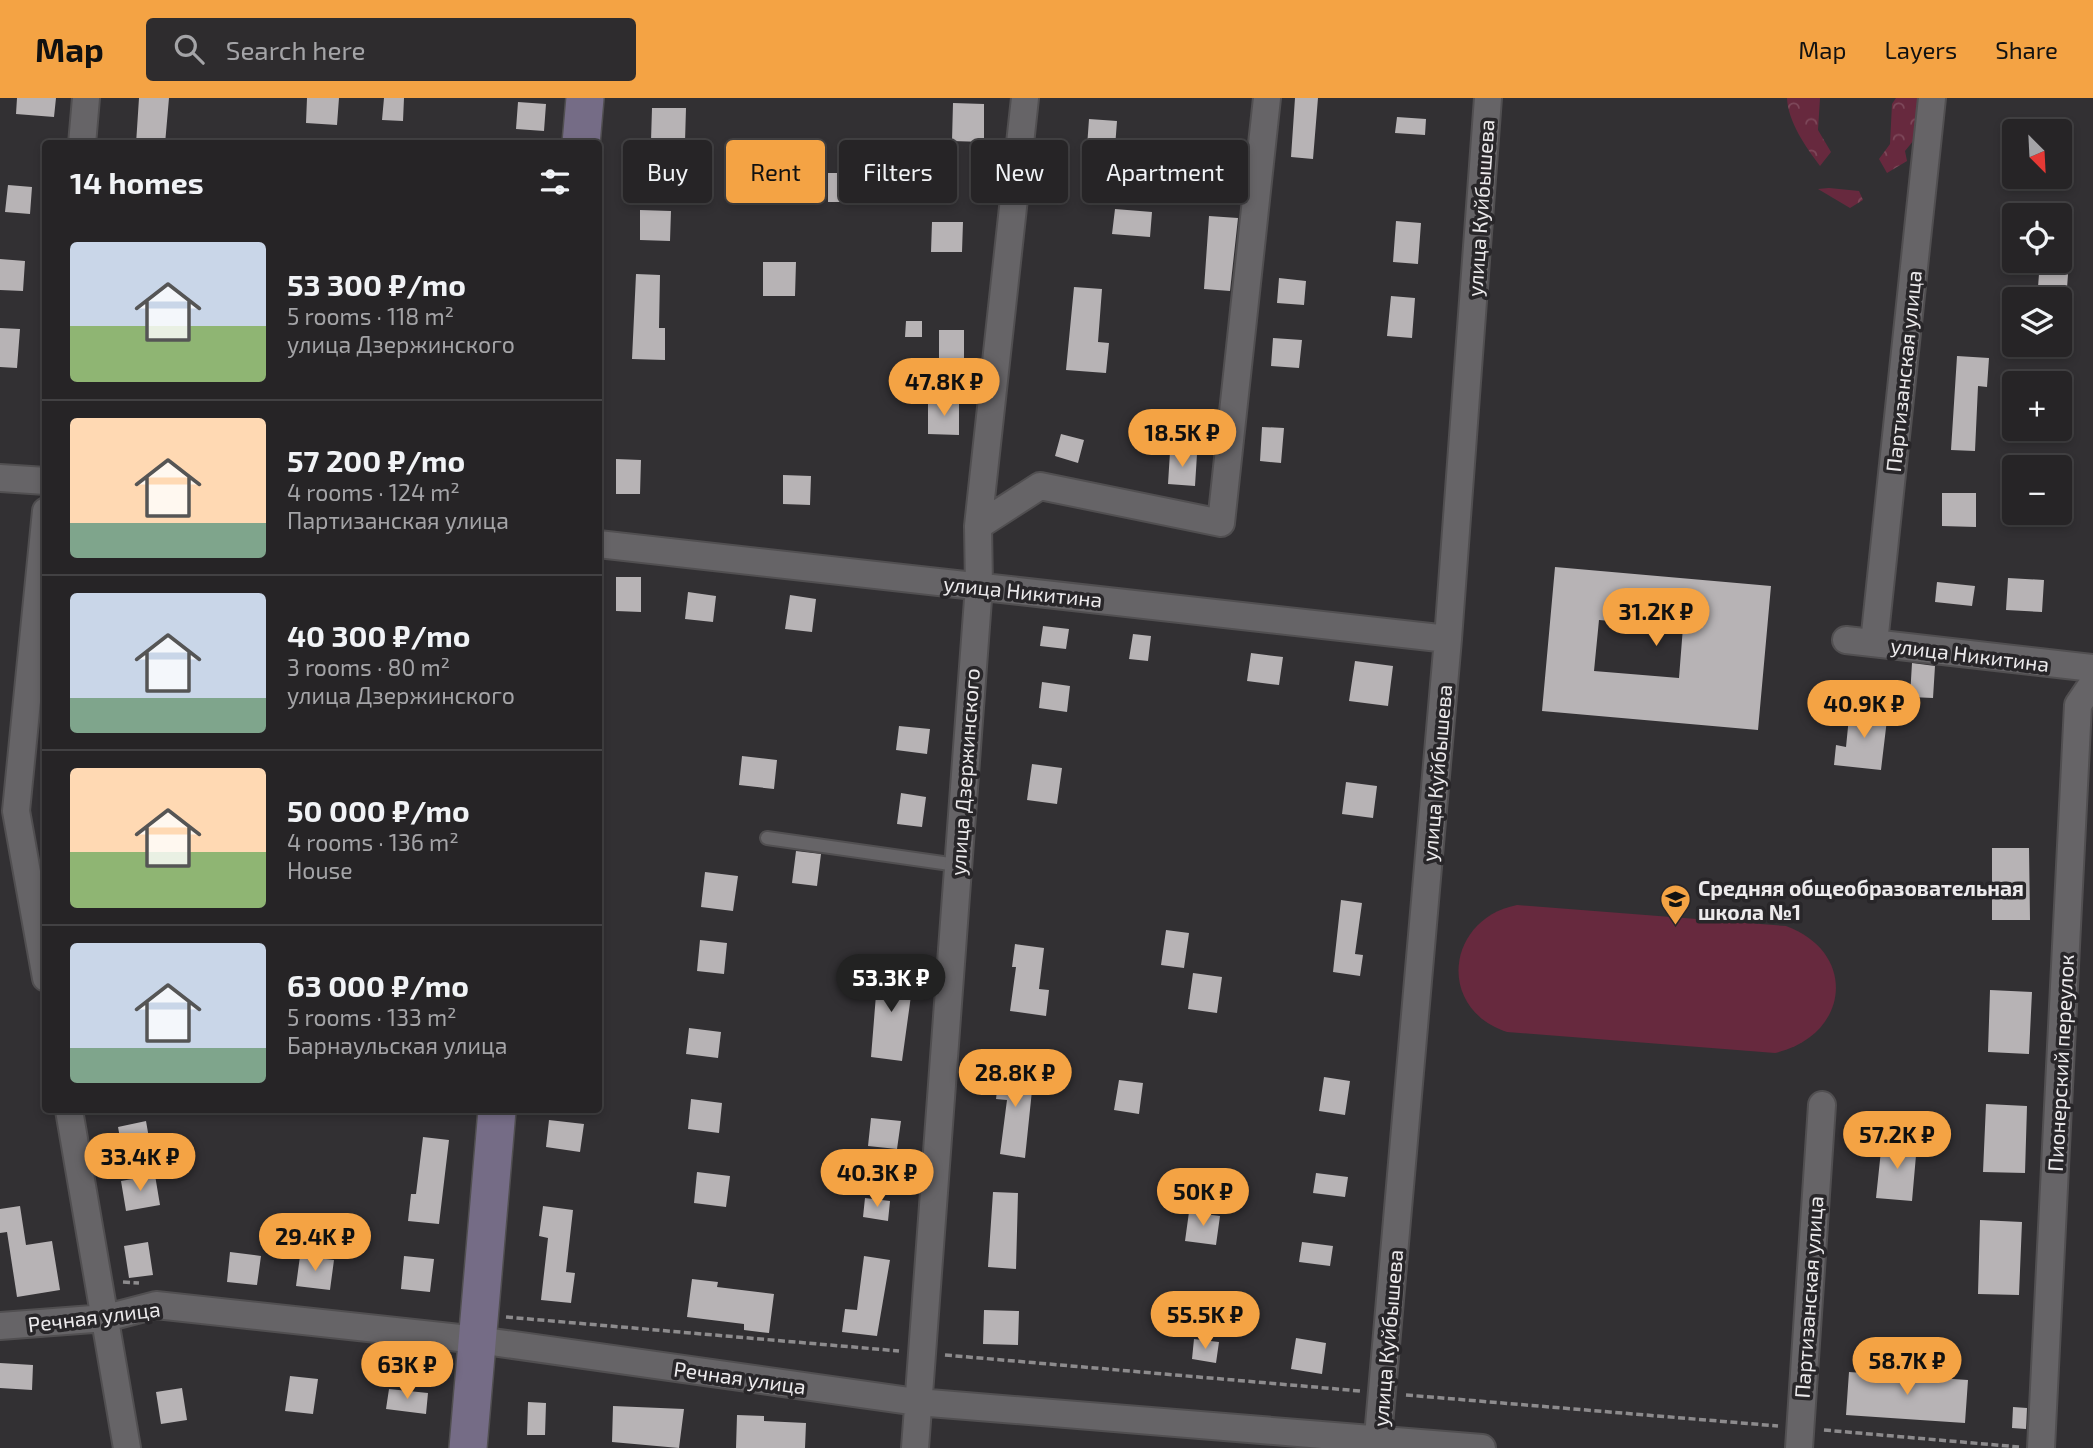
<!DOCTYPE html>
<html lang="en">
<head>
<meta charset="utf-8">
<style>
	:root { --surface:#262426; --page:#2e2c2e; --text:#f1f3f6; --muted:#a4a4a7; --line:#424143; --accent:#f4a344 }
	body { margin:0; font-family:"Exo 2",sans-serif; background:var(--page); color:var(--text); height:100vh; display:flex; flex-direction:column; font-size:26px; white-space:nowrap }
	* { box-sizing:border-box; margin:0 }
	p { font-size:23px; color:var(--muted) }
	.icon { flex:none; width:38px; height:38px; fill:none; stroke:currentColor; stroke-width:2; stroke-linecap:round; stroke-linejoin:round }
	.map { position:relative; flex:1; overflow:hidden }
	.sheet { position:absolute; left:42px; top:42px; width:560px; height:973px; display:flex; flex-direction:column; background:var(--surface); border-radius:7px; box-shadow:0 4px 10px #0003,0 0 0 2px var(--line) }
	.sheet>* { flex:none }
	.hud { position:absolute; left:623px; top:42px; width:665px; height:63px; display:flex; gap:14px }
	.needle { width:46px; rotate:156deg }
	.buttons { position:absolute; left:2002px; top:21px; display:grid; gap:14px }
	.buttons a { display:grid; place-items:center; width:70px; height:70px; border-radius:7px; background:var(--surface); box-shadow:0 4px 10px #0003,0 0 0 2px var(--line); font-size:35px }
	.price { position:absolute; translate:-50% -60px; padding:0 16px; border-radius:24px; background:var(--accent); color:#111; font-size:23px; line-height:46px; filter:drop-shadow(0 2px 4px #0008) }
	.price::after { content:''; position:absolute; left:50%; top:42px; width:21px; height:16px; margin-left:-10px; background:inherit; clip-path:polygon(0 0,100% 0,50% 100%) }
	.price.active { background:#222; color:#fff }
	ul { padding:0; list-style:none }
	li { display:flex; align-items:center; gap:21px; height:175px; padding:0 28px }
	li+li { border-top:2px solid var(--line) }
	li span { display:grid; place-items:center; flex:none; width:196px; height:140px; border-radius:7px; color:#555 }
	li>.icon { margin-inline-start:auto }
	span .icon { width:84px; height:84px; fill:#fffc; stroke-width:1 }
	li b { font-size:30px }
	h2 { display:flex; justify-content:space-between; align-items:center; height:84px; padding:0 28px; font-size:30px }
	.tag { padding:0 24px; border-radius:7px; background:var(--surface); box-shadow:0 4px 10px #0003,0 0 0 2px var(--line); font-size:24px; line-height:63px }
	.tag.active { background:var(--accent); color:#111 }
	header { display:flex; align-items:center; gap:42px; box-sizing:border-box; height:98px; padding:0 35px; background:var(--accent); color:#111 }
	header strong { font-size:33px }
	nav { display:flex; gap:38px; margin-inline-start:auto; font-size:24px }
	.search { width:490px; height:63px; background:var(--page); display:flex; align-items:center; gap:18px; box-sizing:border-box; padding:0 24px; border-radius:7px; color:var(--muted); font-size:26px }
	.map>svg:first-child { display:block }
	.green { fill:#67293e }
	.forest { fill:url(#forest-crowns) }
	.building { fill:#b7b3b5; fill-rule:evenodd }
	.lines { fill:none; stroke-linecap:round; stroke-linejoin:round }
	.lane-casing { stroke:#514f51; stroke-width:16 }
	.street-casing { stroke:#514f51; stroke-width:30 }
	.secondary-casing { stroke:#514f51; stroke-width:40 }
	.path { stroke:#8d8b8d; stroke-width:3.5; stroke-dasharray:7 3.5; stroke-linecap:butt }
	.lane { stroke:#666467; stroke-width:12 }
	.street { stroke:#666467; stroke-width:26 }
	.secondary { stroke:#756c86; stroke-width:37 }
	.labels { text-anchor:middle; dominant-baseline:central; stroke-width:7; stroke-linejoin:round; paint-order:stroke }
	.street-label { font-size:21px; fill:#eceaec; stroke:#282629 }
	.poi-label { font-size:21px; font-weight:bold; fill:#eceaec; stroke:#282629; text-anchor:start }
</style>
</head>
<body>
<header>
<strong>Map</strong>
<div class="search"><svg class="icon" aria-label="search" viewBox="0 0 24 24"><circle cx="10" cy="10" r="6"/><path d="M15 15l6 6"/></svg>Search here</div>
<nav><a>Map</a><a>Layers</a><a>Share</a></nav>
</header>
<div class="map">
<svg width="2093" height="1350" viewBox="0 0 2093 1350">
	<defs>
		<pattern id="forest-crowns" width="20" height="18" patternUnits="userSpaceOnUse" patternTransform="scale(1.75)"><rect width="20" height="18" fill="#67293e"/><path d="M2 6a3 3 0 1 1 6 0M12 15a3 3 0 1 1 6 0" fill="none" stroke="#7d485a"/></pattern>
	</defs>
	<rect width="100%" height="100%" fill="#323033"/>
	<path class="green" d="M 1517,807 L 1786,828 C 1859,855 1849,938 1775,955 L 1507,934 C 1436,911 1446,821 1517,807 Z"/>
	<path class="forest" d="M 1787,0 L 1820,0 L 1818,32 L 1831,54 L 1820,68 C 1806,49 1788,24 1787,0 Z
		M 1896,0 L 1922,0 L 1918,37 L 1905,53 L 1907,63 L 1887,75 L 1879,61 L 1890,46 L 1892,6 Z
		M 1829,90 L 1859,93 L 1863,102 L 1850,110 L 1818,91 Z"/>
	<path class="building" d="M 17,0 L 56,0 L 54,19 L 16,16 Z
		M 139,0 L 169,0 L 165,46 L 136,46 Z
		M 307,0 L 339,0 L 337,27 L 306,25 Z
		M 384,0 L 404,0 L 403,23 L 382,22 Z
		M 1295,0 L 1318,0 L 1313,61 L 1291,59 Z
		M 518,4 L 546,6 L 544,33 L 516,31 Z
		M 953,5 L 984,6 L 984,44 L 952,43 Z
		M 652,10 L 686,10 L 685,44 L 651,43 Z
		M 1397,19 L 1426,21 L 1425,37 L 1395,35 Z
		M 1089,21 L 1117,23 L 1113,76 L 1116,76 L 1115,94 L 1084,91 Z
		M 1220,52 L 1242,54 L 1240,75 L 1218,74 Z
		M 757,66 L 789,66 L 789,101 L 757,100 Z
		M 828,75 L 850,75 L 849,104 L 828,104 Z
		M 8,87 L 32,89 L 30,116 L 5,114 Z
		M 1115,111 L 1152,114 L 1150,139 L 1112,136 Z
		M 640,112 L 671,113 L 670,143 L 640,142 Z
		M 1209,118 L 1238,120 L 1230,193 L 1204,191 Z
		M 1396,123 L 1421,125 L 1418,166 L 1393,164 Z
		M 932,124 L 963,124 L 962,154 L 931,154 Z
		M 0,161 L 25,163 L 23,193 L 0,192 Z
		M 2040,163 L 2069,163 L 2067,190 L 2038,189 Z
		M 763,164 L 796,164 L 795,198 L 763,198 Z
		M 636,176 L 660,177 L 659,230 L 665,230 L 665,262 L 632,261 Z
		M 1279,180 L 1306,183 L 1304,207 L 1277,205 Z
		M 1074,189 L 1102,191 L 1098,244 L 1109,245 L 1106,275 L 1066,272 Z
		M 1391,198 L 1415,200 L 1412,240 L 1387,238 Z
		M 906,223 L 922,223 L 922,239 L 905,239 Z
		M 0,230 L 20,231 L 17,270 L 0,269 Z
		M 939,232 L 964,232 L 964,266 L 939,265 Z
		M 1273,240 L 1302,242 L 1299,270 L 1271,268 Z
		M 1957,258 L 1989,260 L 1987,289 L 1978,288 L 1975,353 L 1951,352 Z
		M 928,304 L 959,304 L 959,337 L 928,336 Z
		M 1262,329 L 1284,330 L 1281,365 L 1260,363 Z
		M 1061,336 L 1084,342 L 1078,365 L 1055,358 Z
		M 1170,354 L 1197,356 L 1195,388 L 1168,386 Z
		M 616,361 L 641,362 L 640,396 L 616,396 Z
		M 783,377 L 811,378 L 810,407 L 783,406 Z
		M 1942,395 L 1976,395 L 1976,429 L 1942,428 Z
		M 1555,469 L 1771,488 L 1758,632 L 1542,613 ZM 1599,522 L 1683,529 L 1679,580 L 1594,573 Z
		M 616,479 L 641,479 L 641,514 L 616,513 Z
		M 2008,480 L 2044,482 L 2042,514 L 2006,512 Z
		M 1937,484 L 1975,488 L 1972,508 L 1935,504 Z
		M 688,494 L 716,498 L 713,524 L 685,521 Z
		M 790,497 L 816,501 L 812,534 L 785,531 Z
		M 1043,528 L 1069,531 L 1066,551 L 1040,548 Z
		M 1133,536 L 1151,538 L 1148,563 L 1129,561 Z
		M 1251,555 L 1283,559 L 1279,587 L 1247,583 Z
		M 1355,563 L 1393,568 L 1388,608 L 1349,603 Z
		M 1912,565 L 1935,568 L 1933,600 L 1910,599 Z
		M 1042,584 L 1070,588 L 1067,614 L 1039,610 Z
		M 1850,609 L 1888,613 L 1881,672 L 1834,667 L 1836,647 L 1846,649 Z
		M 899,628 L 930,631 L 927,656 L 896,652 Z
		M 742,658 L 777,662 L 774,691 L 739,687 Z
		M 1032,666 L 1062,670 L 1057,706 L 1027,702 Z
		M 1346,684 L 1377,688 L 1373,720 L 1342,716 Z
		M 901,695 L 926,699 L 922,729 L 897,726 Z
		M 1992,750 L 2029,750 L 2030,822 L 1992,822 Z
		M 796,753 L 821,756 L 817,788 L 792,785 Z
		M 705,774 L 738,778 L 733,813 L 701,809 Z
		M 1341,802 L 1362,805 L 1355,856 L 1363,857 L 1360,878 L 1333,874 Z
		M 1166,832 L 1189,835 L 1184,870 L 1161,867 Z
		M 700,842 L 727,845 L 724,876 L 697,873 Z
		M 1015,846 L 1044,850 L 1039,891 L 1049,892 L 1046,918 L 1010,913 L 1016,869 L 1012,869 Z
		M 878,872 L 914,876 L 902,963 L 871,959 Z
		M 1193,875 L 1222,879 L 1217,915 L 1188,911 Z
		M 1990,892 L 2032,894 L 2029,956 L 1988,954 Z
		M 689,930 L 721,934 L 718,960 L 686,956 Z
		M 1000,968 L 1034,973 L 1025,1060 L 1000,1056 L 1007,1002 L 996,1001 Z
		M 1324,979 L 1350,983 L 1345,1017 L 1319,1013 Z
		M 1119,982 L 1143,985 L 1139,1016 L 1114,1012 Z
		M 691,1001 L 722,1005 L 719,1035 L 688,1031 Z
		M 1986,1006 L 2027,1008 L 2025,1075 L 1983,1074 Z
		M 871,1020 L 901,1023 L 897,1051 L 868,1048 Z
		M 549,1022 L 584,1026 L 580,1054 L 546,1049 Z
		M 146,1023 L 150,1046 L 122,1051 L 118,1029 Z
		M 423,1039 L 449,1042 L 439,1126 L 408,1123 L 411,1096 L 416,1096 Z
		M 1882,1043 L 1917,1046 L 1912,1103 L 1876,1100 Z
		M 697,1074 L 730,1078 L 726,1109 L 694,1105 Z
		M 1316,1075 L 1348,1079 L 1345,1099 L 1313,1095 Z
		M 155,1077 L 160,1107 L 126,1113 L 121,1083 Z
		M 993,1094 L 1018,1095 L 1016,1171 L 988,1169 Z
		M 865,1100 L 890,1103 L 888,1123 L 863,1119 Z
		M 20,1108 L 26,1147 L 52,1143 L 60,1192 L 17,1199 L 7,1134 L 0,1135 L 0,1111 Z
		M 543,1108 L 573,1112 L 566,1174 L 575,1175 L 571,1205 L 541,1202 L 548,1140 L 539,1138 Z
		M 1189,1114 L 1220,1118 L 1216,1147 L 1185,1143 Z
		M 1980,1122 L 2022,1124 L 2019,1197 L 1978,1196 Z
		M 148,1144 L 153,1177 L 129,1180 L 124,1148 Z
		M 1302,1144 L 1333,1148 L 1330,1168 L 1299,1164 Z
		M 230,1154 L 261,1158 L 257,1187 L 227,1184 Z
		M 300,1158 L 334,1162 L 330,1192 L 296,1188 Z
		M 404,1158 L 434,1161 L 430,1194 L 401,1191 Z
		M 864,1158 L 890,1162 L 877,1238 L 842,1234 L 845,1211 L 857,1212 Z
		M 692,1181 L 718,1184 L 717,1189 L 774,1196 L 769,1235 L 744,1232 L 744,1226 L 687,1219 Z
		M 984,1212 L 1019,1213 L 1018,1247 L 983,1246 Z
		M 1296,1240 L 1326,1245 L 1322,1276 L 1291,1271 Z
		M 1194,1241 L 1219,1244 L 1216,1265 L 1192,1261 Z
		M 0,1265 L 33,1267 L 32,1292 L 0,1290 Z
		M 1849,1274 L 1968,1282 L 1965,1325 L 1846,1317 Z
		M 290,1278 L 318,1281 L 313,1316 L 285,1313 Z
		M 182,1290 L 187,1322 L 161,1326 L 156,1294 Z
		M 389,1291 L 428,1295 L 426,1316 L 386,1311 Z
		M 528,1304 L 546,1305 L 545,1337 L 527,1337 Z
		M 613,1308 L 684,1311 L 679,1350 L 612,1344 Z
		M 2013,1309 L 2027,1310 L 2026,1331 L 2012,1330 Z
		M 737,1317 L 764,1318 L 764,1323 L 806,1325 L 805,1350 L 736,1350 Z"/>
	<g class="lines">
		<defs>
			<path id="lane" d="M 767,740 L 957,767"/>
			<path id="street" d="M 82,46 L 86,0
				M 0,380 L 46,383
				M 46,413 L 16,713 L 46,880
				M 978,428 L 1040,388 L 1221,425 L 1267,0
				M 598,446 L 1448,541
				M 1846,542 L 2093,570
				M 1874,545 L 1932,0
				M 69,1012 L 127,1350
				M 0,1228 L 106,1220 L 156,1207 L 478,1242 L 917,1304 L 1482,1350
				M 915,1350 L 979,488 L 978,428 L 1025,0
				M 1377,1350 L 1448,541 L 1488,0
				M 1799,1350 L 1822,1007
				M 2041,1350 L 2078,607 L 2093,585"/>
			<path id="secondary" d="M 581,46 L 585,0
				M 468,1350 L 497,1012"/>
		</defs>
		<use href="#lane" class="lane-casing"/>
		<use href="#street" class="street-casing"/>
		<use href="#secondary" class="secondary-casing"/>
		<path class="path" d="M 123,1184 L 139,1185
			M 506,1219 L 899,1253
			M 945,1257 L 1360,1293
			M 1406,1297 L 1778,1328
			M 1824,1332 L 2019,1349"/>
		<use href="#lane" class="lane"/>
		<use href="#street" class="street"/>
		<use href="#secondary" class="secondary"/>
	</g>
	<defs>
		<symbol id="school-pin" viewBox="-11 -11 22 30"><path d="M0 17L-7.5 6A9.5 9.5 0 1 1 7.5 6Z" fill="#f4a344" stroke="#282629"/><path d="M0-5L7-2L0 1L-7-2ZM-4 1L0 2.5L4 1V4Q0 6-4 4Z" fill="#111"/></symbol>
	</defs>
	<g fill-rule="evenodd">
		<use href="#school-pin" x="1658" y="784" width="35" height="47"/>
	</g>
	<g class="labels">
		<g class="street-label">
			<text transform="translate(1480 110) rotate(-86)">улица Куйбышева</text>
			<text transform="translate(1903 273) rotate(-84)">Партизанская улица</text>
			<text transform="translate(1023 493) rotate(6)">улица Никитина</text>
			<text transform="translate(1970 556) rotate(7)">улица Никитина</text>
			<text transform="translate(964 674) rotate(-86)">улица Дзержинского</text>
			<text transform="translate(1436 675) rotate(-85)">улица Куйбышева</text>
			<text transform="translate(2060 965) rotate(-87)">Пионерский переулок</text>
			<text transform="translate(1808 1199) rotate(-86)">Партизанская улица</text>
			<text transform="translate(94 1218) rotate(-7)">Речная улица</text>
			<text transform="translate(1387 1240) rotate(-85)">улица Куйбышева</text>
			<text transform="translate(740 1279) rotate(8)">Речная улица</text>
		</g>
		<g class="poi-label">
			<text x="1698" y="789">Средняя общеобразовательная<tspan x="1698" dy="24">школа №1</tspan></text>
		</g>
	</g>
</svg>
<div class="buttons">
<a><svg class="needle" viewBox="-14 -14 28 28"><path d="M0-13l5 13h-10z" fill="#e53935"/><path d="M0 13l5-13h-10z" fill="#a4a4a7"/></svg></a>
<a><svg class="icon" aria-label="locate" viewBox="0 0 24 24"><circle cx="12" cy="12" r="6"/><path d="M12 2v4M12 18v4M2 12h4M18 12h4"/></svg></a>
<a><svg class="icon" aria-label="layers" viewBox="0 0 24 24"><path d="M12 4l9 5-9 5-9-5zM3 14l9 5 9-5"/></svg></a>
<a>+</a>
<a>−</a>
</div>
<b class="price" style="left:944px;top:320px">47.8K ₽</b>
<b class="price" style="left:1182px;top:371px">18.5K ₽</b>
<b class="price" style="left:1656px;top:550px">31.2K ₽</b>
<b class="price" style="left:1864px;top:642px">40.9K ₽</b>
<b class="price active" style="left:891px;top:916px">53.3K ₽</b>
<b class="price" style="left:1015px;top:1011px">28.8K ₽</b>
<b class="price" style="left:1897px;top:1073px">57.2K ₽</b>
<b class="price" style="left:140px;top:1095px">33.4K ₽</b>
<b class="price" style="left:877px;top:1111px">40.3K ₽</b>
<b class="price" style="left:1203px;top:1130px">50K ₽</b>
<b class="price" style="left:315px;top:1175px">29.4K ₽</b>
<b class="price" style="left:1205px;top:1253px">55.5K ₽</b>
<b class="price" style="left:1907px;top:1299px">58.7K ₽</b>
<b class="price" style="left:407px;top:1303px">63K ₽</b>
<div class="hud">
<a class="tag">Buy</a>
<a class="tag active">Rent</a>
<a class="tag">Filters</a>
<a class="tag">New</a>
<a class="tag">Apartment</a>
</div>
<section class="sheet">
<h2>14 homes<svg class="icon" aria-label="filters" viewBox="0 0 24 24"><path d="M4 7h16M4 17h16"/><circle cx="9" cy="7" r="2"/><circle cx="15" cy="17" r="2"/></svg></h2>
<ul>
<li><span style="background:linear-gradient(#c9d6e8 60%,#8fb573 0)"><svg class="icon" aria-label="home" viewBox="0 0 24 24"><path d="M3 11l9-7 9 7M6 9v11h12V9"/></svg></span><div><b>53 300 ₽/mo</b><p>5 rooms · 118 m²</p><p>улица Дзержинского</p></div></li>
<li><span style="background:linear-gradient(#ffd9b3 75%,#7fa58c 0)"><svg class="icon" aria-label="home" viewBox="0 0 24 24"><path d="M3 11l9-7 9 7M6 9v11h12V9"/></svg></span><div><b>57 200 ₽/mo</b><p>4 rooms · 124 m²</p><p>Партизанская улица</p></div></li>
<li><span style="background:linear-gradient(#c9d6e8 75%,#7fa58c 0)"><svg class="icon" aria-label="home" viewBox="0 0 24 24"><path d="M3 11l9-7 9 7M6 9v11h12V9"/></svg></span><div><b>40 300 ₽/mo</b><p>3 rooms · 80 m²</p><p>улица Дзержинского</p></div></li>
<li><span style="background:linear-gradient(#ffd9b3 60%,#8fb573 0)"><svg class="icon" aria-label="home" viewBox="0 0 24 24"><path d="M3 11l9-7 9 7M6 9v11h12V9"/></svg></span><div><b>50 000 ₽/mo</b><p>4 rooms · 136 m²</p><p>House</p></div></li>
<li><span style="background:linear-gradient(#c9d6e8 75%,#7fa58c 0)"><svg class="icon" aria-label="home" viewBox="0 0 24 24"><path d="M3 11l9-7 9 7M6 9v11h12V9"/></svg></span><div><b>63 000 ₽/mo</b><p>5 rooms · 133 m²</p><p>Барнаульская улица</p></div></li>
</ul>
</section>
</div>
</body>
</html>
